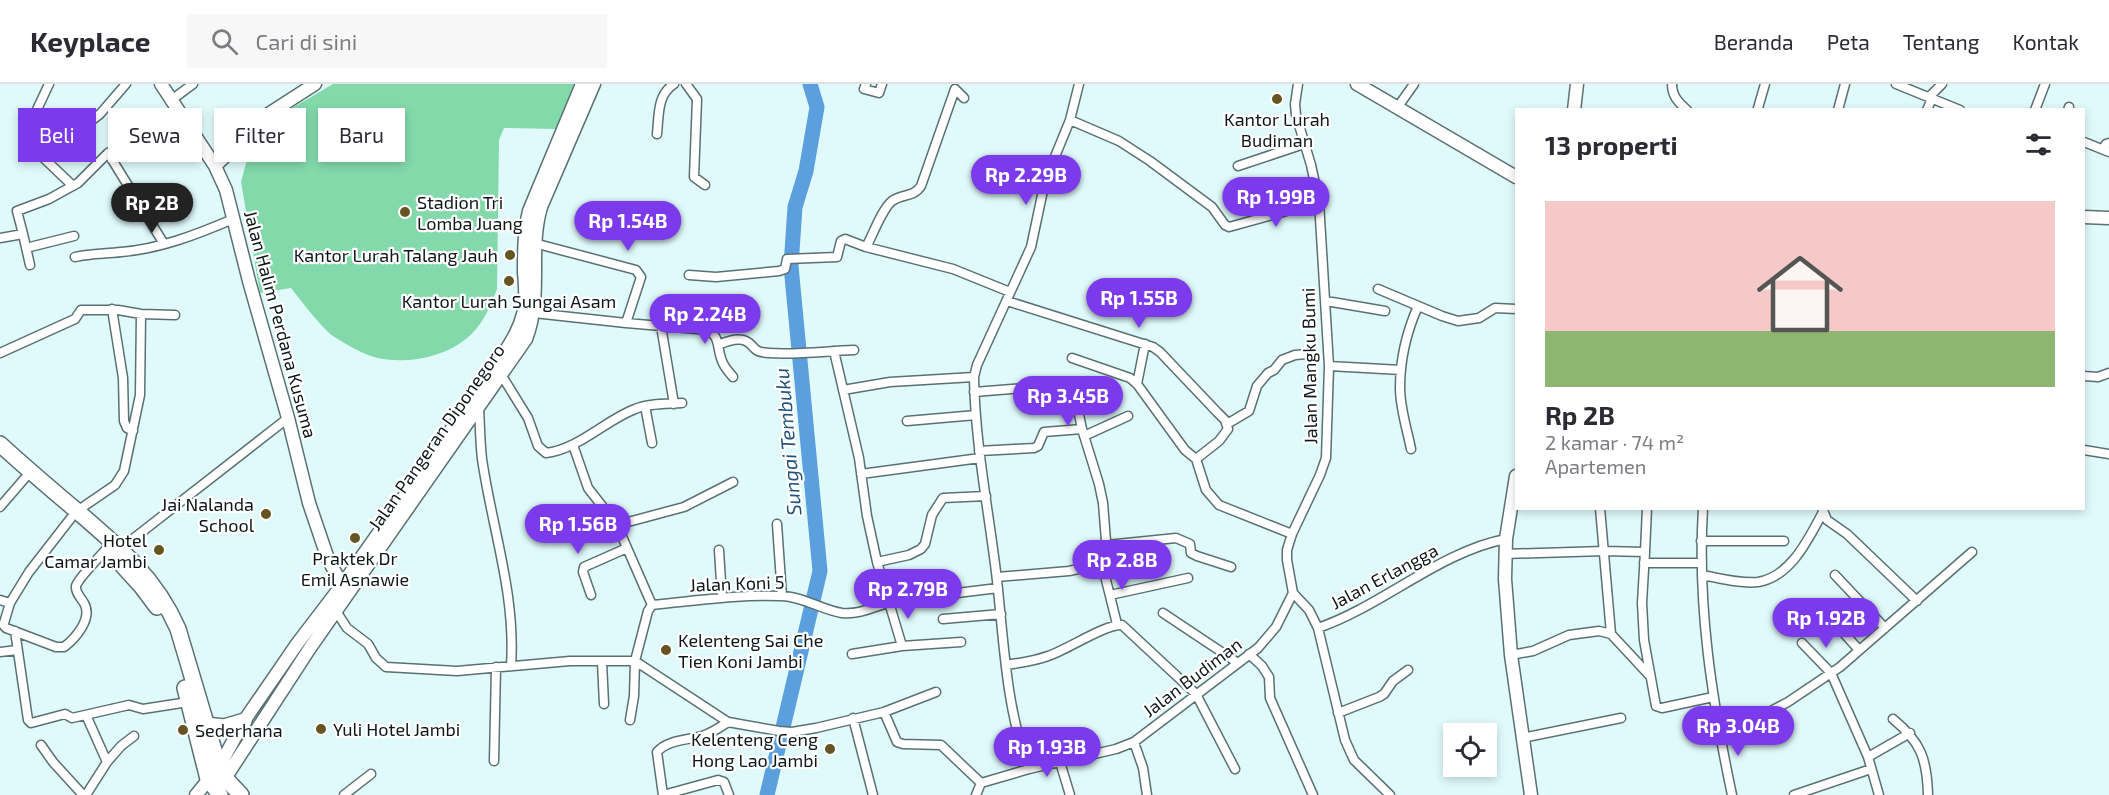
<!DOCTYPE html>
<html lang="id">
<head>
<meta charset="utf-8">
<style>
	:root { --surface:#fff; --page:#f7f7f7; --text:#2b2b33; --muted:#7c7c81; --line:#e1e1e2; --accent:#7c3aed }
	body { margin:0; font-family:"Exo 2",sans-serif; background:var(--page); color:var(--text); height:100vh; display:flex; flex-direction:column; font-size:22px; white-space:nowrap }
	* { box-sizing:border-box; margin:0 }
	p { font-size:20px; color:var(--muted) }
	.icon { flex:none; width:33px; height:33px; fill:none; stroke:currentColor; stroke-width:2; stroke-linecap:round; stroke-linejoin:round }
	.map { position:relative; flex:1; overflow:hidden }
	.sheet { position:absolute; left:1515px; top:24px; width:570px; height:402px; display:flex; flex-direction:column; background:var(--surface); border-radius:0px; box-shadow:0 3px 9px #0003 }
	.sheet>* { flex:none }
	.hud { position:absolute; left:18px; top:24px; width:570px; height:54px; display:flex; gap:12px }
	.tools { position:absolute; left:1443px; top:639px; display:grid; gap:12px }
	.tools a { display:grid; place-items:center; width:54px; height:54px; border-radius:0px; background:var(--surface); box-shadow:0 3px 9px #0003; font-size:30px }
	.price { position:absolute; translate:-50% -51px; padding:0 14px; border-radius:21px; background:var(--accent); color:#fff; font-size:20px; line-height:39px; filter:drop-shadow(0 2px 3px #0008) }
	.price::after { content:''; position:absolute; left:50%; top:36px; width:18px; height:14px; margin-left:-9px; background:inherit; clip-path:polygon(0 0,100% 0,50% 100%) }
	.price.current { background:#222; color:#fff }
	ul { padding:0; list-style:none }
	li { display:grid; align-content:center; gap:12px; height:318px; padding:0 30px }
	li+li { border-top:2px solid var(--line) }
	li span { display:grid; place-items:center; height:186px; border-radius:0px; color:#555 }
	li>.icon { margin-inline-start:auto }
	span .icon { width:108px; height:108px; fill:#fffc; stroke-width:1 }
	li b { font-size:26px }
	h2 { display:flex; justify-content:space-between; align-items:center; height:72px; padding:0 30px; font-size:26px }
	.pill { padding:0 21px; border-radius:0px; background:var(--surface); box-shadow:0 3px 9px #0003; font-size:21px; line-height:54px }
	.pill.current { background:var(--accent); color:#fff }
	header { display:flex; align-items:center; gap:36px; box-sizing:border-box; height:84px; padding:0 30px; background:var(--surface); border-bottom:2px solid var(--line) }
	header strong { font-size:28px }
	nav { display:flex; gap:33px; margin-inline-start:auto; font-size:21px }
	.search { width:420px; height:54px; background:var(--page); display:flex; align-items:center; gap:15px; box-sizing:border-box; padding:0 21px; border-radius:0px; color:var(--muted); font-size:22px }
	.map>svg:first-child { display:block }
	.green { fill:#83d9aa }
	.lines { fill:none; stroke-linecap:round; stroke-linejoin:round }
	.river { stroke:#5b9fde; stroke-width:15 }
	.street-casing { stroke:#5a7072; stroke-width:11 }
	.secondary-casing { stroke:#5a7072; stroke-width:15 }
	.highway-casing { stroke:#5a7072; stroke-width:18 }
	.street { stroke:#fff; stroke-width:8 }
	.secondary { stroke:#fff; stroke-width:12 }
	.highway { stroke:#fff; stroke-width:15 }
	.poi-dot { fill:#655522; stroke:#fff; stroke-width:2 }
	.labels { text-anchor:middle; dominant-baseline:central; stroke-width:4.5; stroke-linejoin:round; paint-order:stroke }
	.poi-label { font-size:18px; fill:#0e1718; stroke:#fff; text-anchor:start }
	.street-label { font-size:18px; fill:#0e1718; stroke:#fff }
	.water-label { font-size:20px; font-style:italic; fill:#22527c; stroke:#fff }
</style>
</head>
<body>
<header>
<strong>Keyplace</strong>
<div class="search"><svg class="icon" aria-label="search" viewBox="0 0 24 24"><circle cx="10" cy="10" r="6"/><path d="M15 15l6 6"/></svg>Cari di sini</div>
<nav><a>Beranda</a><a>Peta</a><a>Tentang</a><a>Kontak</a></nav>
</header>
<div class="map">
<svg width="2109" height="711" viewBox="0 0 2109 711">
	<rect width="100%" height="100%" fill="#e0fafc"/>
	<path class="green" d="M 333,0 L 574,0 L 556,45 L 504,44 L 499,56 L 497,205 C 490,224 482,242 466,255 C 443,274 403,281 374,273 C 361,269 345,260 333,252 C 320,242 302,218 291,204 L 260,209 L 241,98 L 249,68 L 277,33 Z"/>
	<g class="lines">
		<path class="river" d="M 767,711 L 820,487 L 791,182 L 795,123 L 806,87 L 817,23 L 810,0"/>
		<defs>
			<path id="street" d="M 49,0 L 25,51 L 29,60 L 73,102
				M 686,0 L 697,15 L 694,93 L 705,101
				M 866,0 L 864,5 L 879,9 L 882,0
				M 1298,0 L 1295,20 L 1296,31 L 1311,81 L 1319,118 L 1329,282 L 1326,374 L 1320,391 L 1292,450 L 1287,466 L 1287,476 L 1293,509 L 1309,526 L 1318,544 C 1382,522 1441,467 1506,455
				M 1672,0 C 1672,12 1678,18 1687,26
				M 1896,0 L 1960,26
				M 1929,13 L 1942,0
				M 170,17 L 193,0
				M 1397,24 L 1414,0
				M 1758,24 L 1765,0
				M 1838,26 L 1845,0
				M 1927,26 L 1932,14
				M 2035,26 L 2045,0
				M 2068,26 L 2069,23
				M 1070,36 L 1119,57 L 1150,77 L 1212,123 L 1225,141 L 1229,143 L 1319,118
				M 657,50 C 659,31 657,11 674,0
				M 2084,58 L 2109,68
				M 2103,65 L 2106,60 L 2109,59
				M 108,69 L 164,160
				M 43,73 L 100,30 L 126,0
				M 1238,82 L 1304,60
				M 23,150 L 17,127 L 49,115 L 78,99 L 108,69 L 120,62 L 135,55 L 153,52 L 185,37
				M 0,154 L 23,150 L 30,181
				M 534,159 L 636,186 L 641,193 L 626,239
				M 866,163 C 873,151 882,125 892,117 C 903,109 913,114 921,102 L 955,5 L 964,14
				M 26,164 L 74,152
				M 75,173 C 91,169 105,170 121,168 C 160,165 198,150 233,135
				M 689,191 L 716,193 L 779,187 L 785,185 L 787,175 L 837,173 L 841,157 L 845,155 L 866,163 L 953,185 L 1010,208
				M 1378,205 L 1442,232 L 1458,237 L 1479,234 L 1495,224 L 1516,225
				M 1007,217 L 1153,263 L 1160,268 L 1217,328 L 1225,336 L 1228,345 L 1219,357 L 1196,375 L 1185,366 L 1137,300 L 1130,294 L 1072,274
				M 1326,217 L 1385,227
				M 112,225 L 123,294 L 124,337 L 127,344 L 133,347
				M 534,229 L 626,239 L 708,246 C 720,252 717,265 722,277 C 724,283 729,288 733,293
				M 661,242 L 674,320
				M 718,261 C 725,258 738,253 746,257 C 756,262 751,268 769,269 C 797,271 826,267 854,266
				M 834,267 L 859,374 L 867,432 L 877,478 L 902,562
				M 0,269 L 75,235 L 81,226 L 118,226 L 141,230 L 175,231
				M 1329,282 L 1401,286
				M 502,292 L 528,334 L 538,362 L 546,369 C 579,365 604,337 635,325 C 649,319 667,320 682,319
				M 2084,292 L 2098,293 L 2109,289
				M 1137,300 L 1145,260
				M 843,306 L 890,298 L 974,293
				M 974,308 L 1060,301 L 1072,304 L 1075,311 L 1082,345 L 1099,400 L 1103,419 L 1107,470 L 1102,480 L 1117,540
				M 645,322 L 652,359
				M 479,324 C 480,341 480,358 482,375 C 492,444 516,511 511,582
				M 907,337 L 976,331
				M 1227,340 L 1249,327 L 1257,302 L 1268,289 L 1274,286 L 1282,276 L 1295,271 L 1307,270
				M 1084,352 L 1128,332
				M 573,361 L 588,404 L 617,441 L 652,521
				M 1411,365 C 1407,345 1400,324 1400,304 C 1400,277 1407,247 1418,222
				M 2084,366 L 2109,370
				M 979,367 L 1034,364 L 1038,362 L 1044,348 L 1082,345
				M 1196,375 L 1206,406 L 1219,421 L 1292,450
				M 861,390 L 980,374
				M 0,423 L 25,394
				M 1600,424 L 1611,550
				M 1703,424 C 1697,522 1712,616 1732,711
				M 1822,424 L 1827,436 L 1847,450 L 1917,517
				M 77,427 L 115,401 L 124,387 L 140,311 L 141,230
				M 777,440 L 782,512
				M 617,441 L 684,423 L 733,398
				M 1701,457 L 1784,457
				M 1107,461 L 1176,454 L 1190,460 L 1191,469 L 1197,472 L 1231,483
				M 120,465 L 288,334
				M 719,466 L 722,514
				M 1645,468 L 1642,519 L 1644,556 L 1656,622 L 1662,624 L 1713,613
				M 1505,470 L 1604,467 L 1645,468 L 1647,424
				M 877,478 L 909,471 L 921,465 L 925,460 L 932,431 L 943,414 L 986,412
				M 1644,479 L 1702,479
				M 1702,491 C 1719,494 1740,500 1758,498 C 1791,493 1809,454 1823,428
				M 1835,491 L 1885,544
				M 997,493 L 1069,487 L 1102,480
				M 591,511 L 583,488 L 584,483 L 627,464
				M 1110,511 L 1188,494
				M 0,516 L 10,519 L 29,488 L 71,434
				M 10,519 L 4,539 L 4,542 L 6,544 L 56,563 L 64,563 C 76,554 93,534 84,519 C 81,514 75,508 76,502 C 78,494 100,473 106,465
				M 652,521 C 695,517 738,510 781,512 C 802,512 822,526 842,529 C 864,531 880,519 900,516 L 998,504
				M 1820,522 L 1859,566
				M 336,527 L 347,544 L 368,560 L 376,574 L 386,583 L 457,587 L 570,577 L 635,577 L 728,638 L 779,647 L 792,648 L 816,644 L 884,628 L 936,608
				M 1163,529 L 1238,579
				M 943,535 L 1001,530
				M 1318,544 L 1345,656 L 1354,676 L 1390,711
				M 15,547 L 28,636 L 31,639 L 65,630 L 72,634 L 129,621 L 143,625 L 188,618
				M 1802,559 L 1831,589 L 1868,673 L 1879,711
				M 0,568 L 17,566
				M 852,570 L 902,562 L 961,558
				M 1249,570 L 1262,582 L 1269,593 L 1270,614 L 1313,711
				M 1511,571 L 1533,567 L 1569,551 L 1599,547 L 1611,550 L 1650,592
				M 602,578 L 604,620
				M 1006,581 C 1020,579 1035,577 1048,572 C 1067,566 1105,540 1122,541 L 1196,610 L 1235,685
				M 884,628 L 897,658 L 903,660 L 941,661 L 981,699
				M 1338,629 L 1379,613 L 1384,610 L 1393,597 L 1408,586
				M 853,634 L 873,711
				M 1893,635 C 1921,658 1927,675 1928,711
				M 630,636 L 634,612 L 635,577 L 648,527 L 652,521
				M 1717,640 L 1767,629 L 1788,618 L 1840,583 L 1972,468
				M 1522,654 L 1621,634
				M 1134,658 L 1143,684 L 1147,711
				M 41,661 L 53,678 L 83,711
				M 1868,673 L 1910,649
				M 494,677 L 496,583
				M 107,678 L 121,662 L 134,652
				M 1060,678 L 1070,711
				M 1029,685 C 1005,622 1004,554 996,488 C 988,423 975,358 974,293 L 977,281 L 1031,163 L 1045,97 L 1070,36 L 1079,0
				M 981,699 L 1029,685 L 1116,665 L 1134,658 L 1258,564 L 1276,543 L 1293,509
				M 86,711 L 107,678 L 86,631
				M 344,711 L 371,690
				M 663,711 L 657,668 C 667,656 688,656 702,652 C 712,649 719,644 728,638
				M 663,711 L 718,696 L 724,698 L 729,711
				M 976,711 L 981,699
				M 1794,711 L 1871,685"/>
			<path id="secondary" d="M 161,0 L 215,82 L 226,106 L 249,197 L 288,334 L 309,419 L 328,475 L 342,501
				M 1357,0 L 1516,93
				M 1574,26 L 1577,0
				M 215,82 L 270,29 L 315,0
				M 2084,133 L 2109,134
				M 1516,392 L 1506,455 L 1505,495 L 1511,571 L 1531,711
				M 222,699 L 310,564 L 526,255 C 543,211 528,168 541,123 L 594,0
				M 196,711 L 219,683 L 244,637 L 297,560 L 342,501 L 500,276 C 509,261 519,247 523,230 C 527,216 525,201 524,188 C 524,167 524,147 529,127 L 582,0"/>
			<path id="highway" d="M 0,360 C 25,383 51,405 77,427 C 119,463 156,494 178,545 L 219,683 L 225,694 L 241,711
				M 112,470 L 142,503 L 157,523
				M 185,604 L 208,695 L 220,711
				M 206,641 L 224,643 L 244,637"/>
		</defs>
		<use href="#street" class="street-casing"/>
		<use href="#secondary" class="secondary-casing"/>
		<use href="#highway" class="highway-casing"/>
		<use href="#street" class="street"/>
		<use href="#secondary" class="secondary"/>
		<use href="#highway" class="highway"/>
	</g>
	<g class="poi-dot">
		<circle cx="1277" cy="15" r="6"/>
		<circle cx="405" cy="128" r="6"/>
		<circle cx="510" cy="171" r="6"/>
		<circle cx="509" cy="197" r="6"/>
		<circle cx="266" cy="430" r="6"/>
		<circle cx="355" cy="454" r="6"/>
		<circle cx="159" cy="466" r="6"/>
		<circle cx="666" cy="566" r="6"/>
		<circle cx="321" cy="645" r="6"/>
		<circle cx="183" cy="646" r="6"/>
		<circle cx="830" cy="665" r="6"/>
	</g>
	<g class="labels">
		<g class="poi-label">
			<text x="1277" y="35" text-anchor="middle">Kantor Lurah<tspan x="1277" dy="21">Budiman</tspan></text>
			<text x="417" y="118">Stadion Tri<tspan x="417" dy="21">Lomba Juang</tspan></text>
			<text x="498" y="171" text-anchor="end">Kantor Lurah Talang Jauh</text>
			<text x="509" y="217" text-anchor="middle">Kantor Lurah Sungai Asam</text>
			<text x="254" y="420" text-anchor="end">Jai Nalanda<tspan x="254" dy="21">School</tspan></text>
			<text x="147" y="456" text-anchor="end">Hotel<tspan x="147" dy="21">Camar Jambi</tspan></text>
			<text x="355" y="474" text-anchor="middle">Praktek Dr<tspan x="355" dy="21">Emil Asnawie</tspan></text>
			<text x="678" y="556">Kelenteng Sai Che<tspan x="678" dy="21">Tien Koni Jambi</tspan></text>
			<text x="333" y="645">Yuli Hotel Jambi</text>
			<text x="195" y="646">Sederhana</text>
			<text x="818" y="655" text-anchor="end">Kelenteng Ceng<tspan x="818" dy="21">Hong Lao Jambi</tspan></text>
		</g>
		<g class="street-label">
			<text transform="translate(281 240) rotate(75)">Jalan Halim Perdana Kusuma</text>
			<text transform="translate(1309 282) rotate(-91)">Jalan Mangku Bumi</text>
			<text transform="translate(436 353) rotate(-55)">Jalan Pangeran Diponegoro</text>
			<text transform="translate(1384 492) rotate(-28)">Jalan Erlangga</text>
			<text transform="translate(737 499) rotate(-2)">Jalan Koni 5</text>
			<text transform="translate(1192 593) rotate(-37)">Jalan Budiman</text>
		</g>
		<g class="water-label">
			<text transform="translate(787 358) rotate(-95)">Sungai Tembuku</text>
		</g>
	</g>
</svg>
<div class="tools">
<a><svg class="icon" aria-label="locate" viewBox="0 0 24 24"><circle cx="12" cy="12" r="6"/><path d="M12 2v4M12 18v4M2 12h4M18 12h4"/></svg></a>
</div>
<b class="price" style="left:1026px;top:122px">Rp 2.29B</b>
<b class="price" style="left:1276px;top:144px">Rp 1.99B</b>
<b class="price current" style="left:152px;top:150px">Rp 2B</b>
<b class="price" style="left:628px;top:168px">Rp 1.54B</b>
<b class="price" style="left:1139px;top:245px">Rp 1.55B</b>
<b class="price" style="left:705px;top:261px">Rp 2.24B</b>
<b class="price" style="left:1068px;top:343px">Rp 3.45B</b>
<b class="price" style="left:578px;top:471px">Rp 1.56B</b>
<b class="price" style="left:1122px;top:507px">Rp 2.8B</b>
<b class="price" style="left:908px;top:536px">Rp 2.79B</b>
<b class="price" style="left:1826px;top:565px">Rp 1.92B</b>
<b class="price" style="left:1738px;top:673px">Rp 3.04B</b>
<b class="price" style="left:1047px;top:694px">Rp 1.93B</b>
<div class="hud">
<a class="pill current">Beli</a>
<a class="pill">Sewa</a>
<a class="pill">Filter</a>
<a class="pill">Baru</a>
</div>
<section class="sheet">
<h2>13 properti<svg class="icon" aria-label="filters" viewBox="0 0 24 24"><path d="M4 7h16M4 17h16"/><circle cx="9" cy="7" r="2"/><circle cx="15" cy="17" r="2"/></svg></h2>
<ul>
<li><span style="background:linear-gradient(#f6c9c9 70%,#8fb573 0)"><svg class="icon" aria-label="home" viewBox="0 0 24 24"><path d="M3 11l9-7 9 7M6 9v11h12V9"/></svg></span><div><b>Rp 2B</b><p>2 kamar · 74 m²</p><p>Apartemen</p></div></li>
</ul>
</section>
</div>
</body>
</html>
